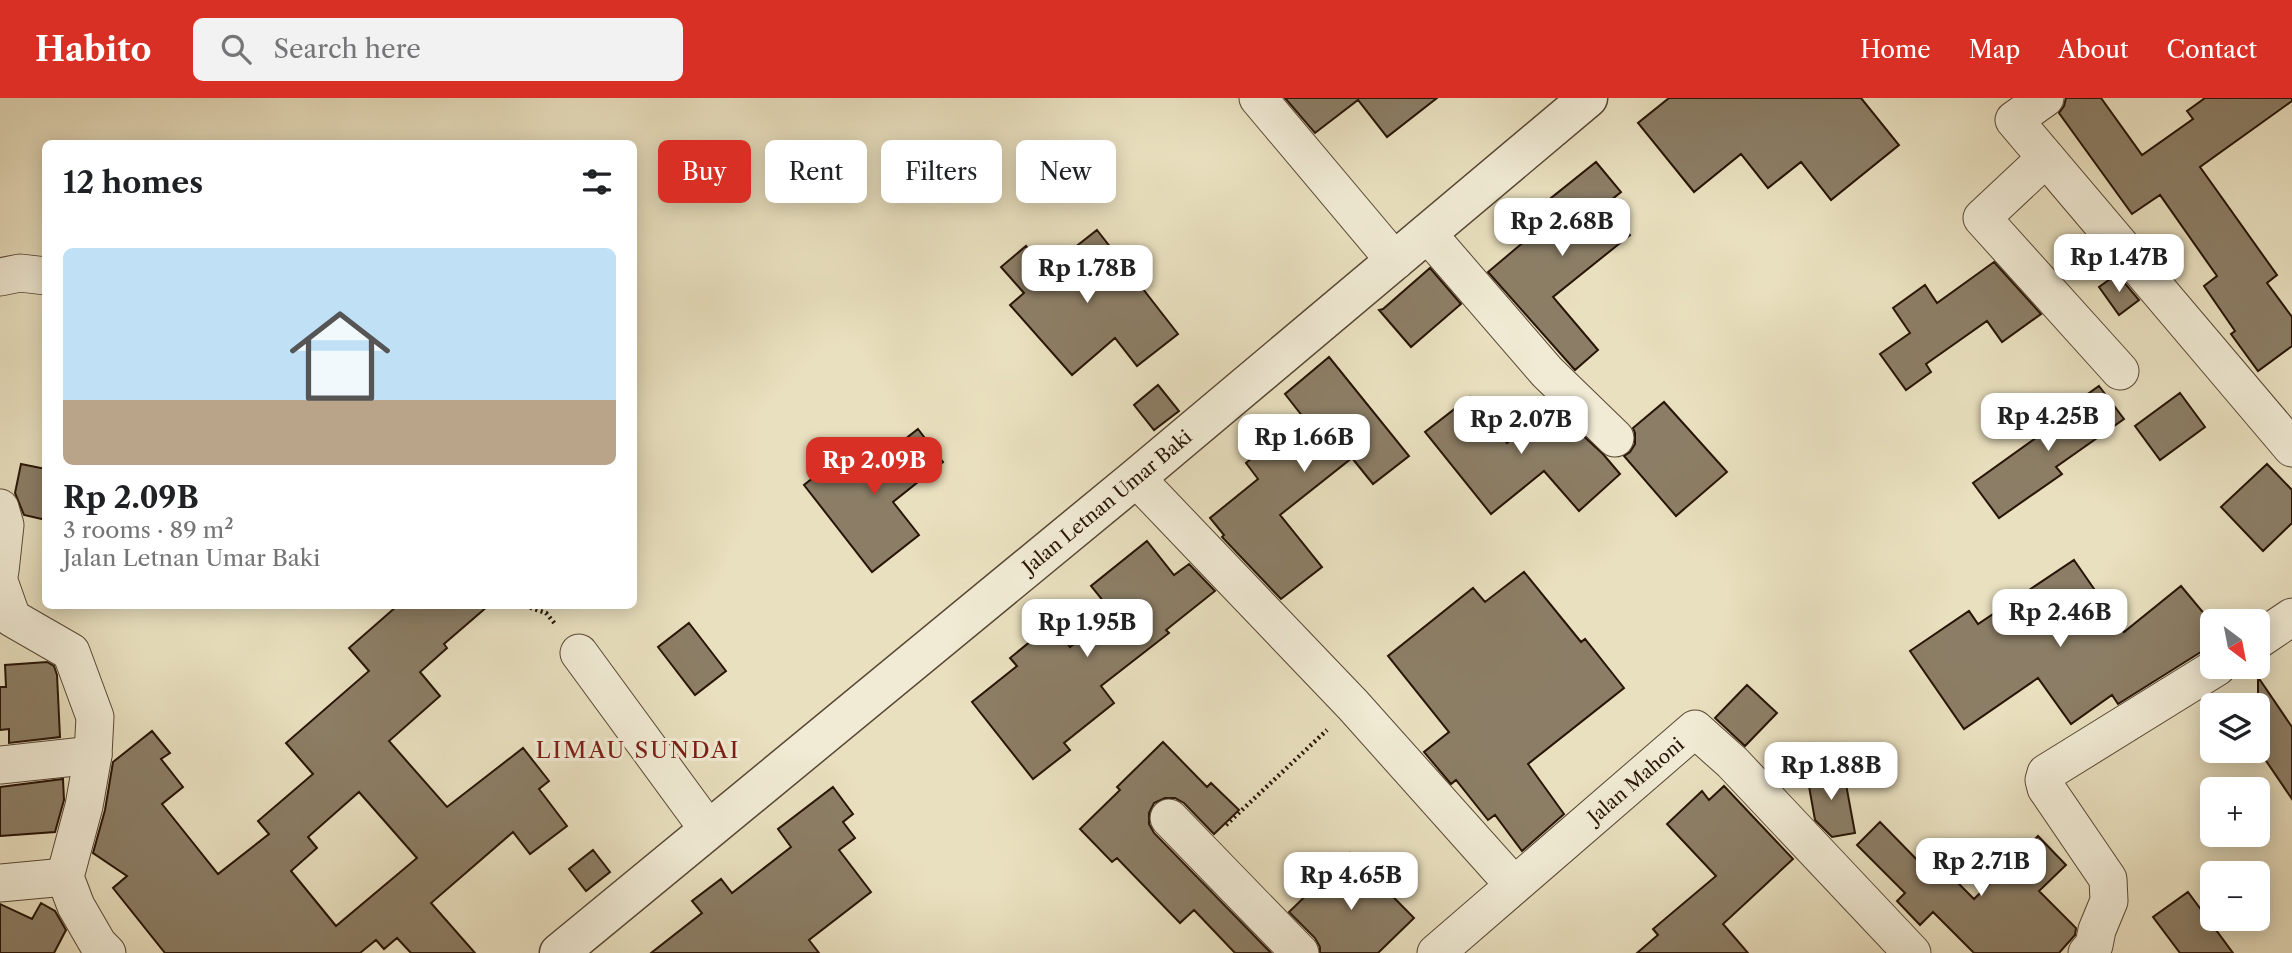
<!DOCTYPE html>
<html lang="en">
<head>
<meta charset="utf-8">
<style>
	:root { --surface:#fff; --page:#f2f2f2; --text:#202124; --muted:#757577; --line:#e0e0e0; --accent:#d93025 }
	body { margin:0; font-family:"Libre Caslon Text",serif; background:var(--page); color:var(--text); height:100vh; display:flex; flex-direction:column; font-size:26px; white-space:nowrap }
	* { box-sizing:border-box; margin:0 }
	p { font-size:23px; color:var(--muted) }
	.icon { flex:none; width:38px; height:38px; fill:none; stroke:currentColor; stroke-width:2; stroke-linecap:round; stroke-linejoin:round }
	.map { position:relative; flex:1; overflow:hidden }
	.side { position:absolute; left:42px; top:42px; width:595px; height:469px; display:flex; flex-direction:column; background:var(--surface); border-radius:10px; box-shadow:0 4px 18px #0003 }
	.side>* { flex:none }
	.hud { position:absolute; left:658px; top:42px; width:665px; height:63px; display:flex; gap:14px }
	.needle { width:46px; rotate:148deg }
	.controls { position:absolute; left:2200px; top:511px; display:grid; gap:14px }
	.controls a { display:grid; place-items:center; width:70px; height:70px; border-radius:10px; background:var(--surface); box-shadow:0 4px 18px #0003; font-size:35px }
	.price { position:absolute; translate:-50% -60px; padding:0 16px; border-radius:14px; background:#fff; color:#222; font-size:23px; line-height:46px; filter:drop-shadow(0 2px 4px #0008) }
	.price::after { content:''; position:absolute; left:50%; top:42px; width:21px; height:16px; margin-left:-10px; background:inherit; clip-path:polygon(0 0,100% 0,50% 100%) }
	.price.selected { background:var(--accent); color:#fff }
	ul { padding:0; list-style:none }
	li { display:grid; align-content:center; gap:14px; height:371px; padding:0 21px }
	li+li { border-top:2px solid var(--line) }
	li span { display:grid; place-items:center; height:217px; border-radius:10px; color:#555 }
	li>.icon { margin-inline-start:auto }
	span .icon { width:126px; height:126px; fill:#fffc; stroke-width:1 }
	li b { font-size:30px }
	h2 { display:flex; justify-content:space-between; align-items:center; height:84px; padding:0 21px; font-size:30px }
	.chip { padding:0 24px; border-radius:10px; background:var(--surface); box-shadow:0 4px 18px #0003; font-size:24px; line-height:63px }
	.chip.selected { background:var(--accent); color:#fff }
	header { display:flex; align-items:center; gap:42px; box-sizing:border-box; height:98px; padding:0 35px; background:var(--accent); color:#fff }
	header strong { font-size:33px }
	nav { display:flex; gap:38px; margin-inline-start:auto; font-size:24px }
	.search { width:490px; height:63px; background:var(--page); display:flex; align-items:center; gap:18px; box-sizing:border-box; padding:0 24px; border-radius:10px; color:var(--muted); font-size:26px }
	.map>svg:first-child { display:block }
	.building { fill:#8c7e66; stroke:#281406; stroke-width:2; fill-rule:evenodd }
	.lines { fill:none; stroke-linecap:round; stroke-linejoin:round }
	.minor-casing { stroke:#584734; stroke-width:39 }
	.tertiary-casing { stroke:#584734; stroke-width:41 }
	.path { stroke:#281406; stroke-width:4.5; stroke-dasharray:2 3.5; stroke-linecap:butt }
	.minor { stroke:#f1ebd5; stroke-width:37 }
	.tertiary { stroke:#f1ebd5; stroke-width:38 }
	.labels { text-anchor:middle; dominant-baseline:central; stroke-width:6; stroke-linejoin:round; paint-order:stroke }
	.street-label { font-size:19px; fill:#281406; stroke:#f1ebd5 }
	.quarter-label { font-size:23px; letter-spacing:2px; fill:#7a1f14; stroke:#f1ebd5 }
</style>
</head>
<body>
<header>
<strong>Habito</strong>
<div class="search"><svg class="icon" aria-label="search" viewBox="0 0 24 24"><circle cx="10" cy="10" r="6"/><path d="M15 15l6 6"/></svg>Search here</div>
<nav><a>Home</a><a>Map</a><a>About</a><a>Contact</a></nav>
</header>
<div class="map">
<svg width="2292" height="855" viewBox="0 0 2292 855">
	<rect width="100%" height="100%" fill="#e9e0bf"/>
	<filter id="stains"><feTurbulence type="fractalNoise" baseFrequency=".00286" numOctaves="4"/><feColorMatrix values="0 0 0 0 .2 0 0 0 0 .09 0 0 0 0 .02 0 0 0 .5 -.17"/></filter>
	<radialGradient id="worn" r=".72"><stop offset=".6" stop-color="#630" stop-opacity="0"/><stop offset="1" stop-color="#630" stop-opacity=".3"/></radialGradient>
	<path class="building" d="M 1285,0 L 1437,0 L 1387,39 L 1358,2 L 1315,35 Z
		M 1669,0 L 1861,0 L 1899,47 L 1831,102 L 1801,64 L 1768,90 L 1741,56 L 1694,94 L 1638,25 Z
		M 2066,0 L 2101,0 L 2142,57 L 2193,21 L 2187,13 L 2205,0 L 2292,0 L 2292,3 L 2200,69 L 2277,177 L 2267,185 L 2292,219 L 2292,248 L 2258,273 L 2231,236 L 2235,233 L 2204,188 L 2217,178 L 2160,97 L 2132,116 L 2059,15 L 2064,8 Z
		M 1596,64 L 1621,94 L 1605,107 L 1630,137 L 1553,199 L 1598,252 L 1575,272 L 1488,174 L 1532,137 L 1521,124 Z
		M 1097,132 L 1178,236 L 1137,268 L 1115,240 L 1072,277 L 1010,207 L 1024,195 L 1001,169 L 1026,148 L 1046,172 Z
		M 1994,164 L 2041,216 L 2002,244 L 1987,223 L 1926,266 L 1931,274 L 1906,292 L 1880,256 L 1910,235 L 1893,210 L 1925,187 L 1937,205 Z
		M 1430,170 L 1461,206 L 1411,249 L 1379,212 L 1383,211 Z
		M 2117,176 L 2139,202 L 2119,217 L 2099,189 Z
		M 1329,259 L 1409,358 L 1373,386 L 1352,360 L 1280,417 L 1322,469 L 1281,501 L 1222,439 L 1224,437 L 1210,420 L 1258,381 L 1246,365 L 1303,319 L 1285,296 Z
		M 1158,287 L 1179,313 L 1154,332 L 1134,307 Z
		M 2099,288 L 2124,321 L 2056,369 L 2062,376 L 1999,420 L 1973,385 L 2054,327 L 2050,323 Z
		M 2180,295 L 2205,329 L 2160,362 L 2135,328 Z
		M 1470,299 L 1507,345 L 1550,307 L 1603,356 L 1620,376 L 1579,413 L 1544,373 L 1491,416 L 1425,334 Z
		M 1664,304 L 1727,374 L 1676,418 L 1624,358 L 1630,354 L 1635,346 L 1635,335 L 1633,330 Z
		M 918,331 L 943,364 L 893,404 L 919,437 L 872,474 L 804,387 L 851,350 L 867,371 Z
		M 21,366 L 46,371 L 46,422 L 24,417 L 15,395 Z
		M 2267,366 L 2292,392 L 2292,425 L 2263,453 L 2221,409 Z
		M 1147,443 L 1174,477 L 1189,466 L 1215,493 L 1166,532 L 1169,535 L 1101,588 L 1114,605 L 1064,645 L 1070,652 L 1033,681 L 972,604 L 1017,568 L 1010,560 L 1052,526 L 1070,549 L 1113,515 L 1091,488 Z
		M 2074,462 L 2124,534 L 2181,488 L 2212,525 L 2212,547 L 2118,606 L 2112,597 L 2071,626 L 2038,580 L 1964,631 L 1910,553 L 1969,513 L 1978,526 Z
		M 1524,474 L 1581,544 L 1585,541 L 1624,590 L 1528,666 L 1564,716 L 1522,753 L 1495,717 L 1488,722 L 1456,682 L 1451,686 L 1424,654 L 1449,634 L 1388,558 L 1473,490 L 1485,504 Z
		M 397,508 L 488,508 L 444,546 L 447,550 L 420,574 L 440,598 L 389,643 L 447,709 L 523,650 L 549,683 L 539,691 L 567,728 L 530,756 L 513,734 L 431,805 L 475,855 L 411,855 L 397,840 L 384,851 L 376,842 L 360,855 L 165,855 L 113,790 L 127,778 L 93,755 L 105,712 L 113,664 L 152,633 L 170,655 L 161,661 L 183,689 L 162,706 L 218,776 L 269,736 L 258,723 L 313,676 L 286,645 L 369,573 L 349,550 ZM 359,694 L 417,760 L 336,828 L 291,773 L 317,750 L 308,739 Z
		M 689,525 L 726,573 L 695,597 L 658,549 Z
		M 47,564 L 54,568 L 57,577 L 60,639 L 9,645 L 9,631 L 0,632 L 0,589 L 6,589 L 5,567 Z
		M 2258,579 L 2292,629 L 2292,701 L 2258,651 Z
		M 1747,587 L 1777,615 L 1745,648 L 1715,620 Z
		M 1163,644 L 1207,689 L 1211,685 L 1239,712 L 1214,736 L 1184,705 L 1175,700 L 1165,700 L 1154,705 L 1149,715 L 1149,726 L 1154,735 L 1271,855 L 1235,855 L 1194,812 L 1180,825 L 1117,760 L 1112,764 L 1080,731 L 1120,692 L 1117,689 Z
		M 1843,670 L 1855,735 L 1832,739 L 1815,722 L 1807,677 Z
		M 63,681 L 64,702 L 55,734 L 0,738 L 0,689 Z
		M 1724,688 L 1793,761 L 1723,826 L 1748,855 L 1637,855 L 1658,837 L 1653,831 L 1716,778 L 1667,726 L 1702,693 L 1709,702 Z
		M 833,689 L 853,716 L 843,724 L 855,740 L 839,752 L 871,794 L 809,842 L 819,855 L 651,855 L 702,815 L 692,803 L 721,781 L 732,795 L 791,749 L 778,731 Z
		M 1880,724 L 1928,773 L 1937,764 L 1974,801 L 2038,738 L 2066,767 L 2039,793 L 2076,830 L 2075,837 L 2059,855 L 1974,855 L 1933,814 L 1920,827 L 1897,803 L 1905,795 L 1857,747 Z
		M 593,752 L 610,774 L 586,793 L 569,771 Z
		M 1350,755 L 1414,820 L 1378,855 L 1320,855 L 1320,849 L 1315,840 L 1289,814 Z
		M 2188,794 L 2233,855 L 2180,855 L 2153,819 Z
		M 41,805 L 55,813 L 66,832 L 54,855 L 0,855 L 0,806 L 32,821 Z"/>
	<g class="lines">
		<defs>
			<g id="minor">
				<path d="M 1258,0 L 1395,163"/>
				<path d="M 2045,0 L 2014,22 L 2292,350"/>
				<path d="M 2046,60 L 1982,120 L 2120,273"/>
				<path d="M 1427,135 L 1547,274 L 1615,340"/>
				<path d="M 0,179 L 20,175 L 46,178"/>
				<path d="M 1136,380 L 1353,607 L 1513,786"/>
				<path d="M 0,410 L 5,427 L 0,473"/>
				<path d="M 0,486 L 12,520 L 71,554 L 95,619 L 93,657 L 84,708 L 65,779 L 76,808 L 98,846 L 107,855"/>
				<path d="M 2258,542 L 2292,519"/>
				<path d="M 579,555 L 708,731"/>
				<path d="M 0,667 L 93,657"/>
				<path d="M 1169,720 L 1300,855"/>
				<path d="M 0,785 L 65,779"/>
				<path id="s1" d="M 1436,855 L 1695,631 L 1732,664 L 1912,855"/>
				<path d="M 2087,855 L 2094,847 L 2097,832 L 2109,803 L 2108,781 L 2046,690 L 2044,682 L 2046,675 L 2217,569"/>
			</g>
			<g id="tertiary">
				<path id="s2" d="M 559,855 L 1136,380 L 1588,0"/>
			</g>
		</defs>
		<use href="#minor" class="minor-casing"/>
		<use href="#tertiary" class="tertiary-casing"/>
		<path class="path" d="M 525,508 L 546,515 L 556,527
			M 1226,727 L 1327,632"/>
		<use href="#minor" class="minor"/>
		<use href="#tertiary" class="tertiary"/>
	</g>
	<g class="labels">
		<g class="street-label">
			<text stroke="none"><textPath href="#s2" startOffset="710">Jalan Letnan Umar Baki</textPath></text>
			<text stroke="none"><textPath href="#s1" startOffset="264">Jalan Mahoni</textPath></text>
		</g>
		<g class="quarter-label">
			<text x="638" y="652">LIMAU SUNDAI</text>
		</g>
	</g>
	<rect width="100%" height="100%" filter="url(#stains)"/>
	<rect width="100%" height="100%" fill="url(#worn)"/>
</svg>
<div class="controls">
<a><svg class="needle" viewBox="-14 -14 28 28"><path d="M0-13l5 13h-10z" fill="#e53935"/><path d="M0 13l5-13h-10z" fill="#757577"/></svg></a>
<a><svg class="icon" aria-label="layers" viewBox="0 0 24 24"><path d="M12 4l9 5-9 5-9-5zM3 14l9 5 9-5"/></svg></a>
<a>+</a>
<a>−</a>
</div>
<b class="price" style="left:1562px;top:160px">Rp 2.68B</b>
<b class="price" style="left:2119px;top:196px">Rp 1.47B</b>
<b class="price" style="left:1087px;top:207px">Rp 1.78B</b>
<b class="price" style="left:2048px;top:355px">Rp 4.25B</b>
<b class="price" style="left:1521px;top:358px">Rp 2.07B</b>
<b class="price" style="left:1304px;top:376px">Rp 1.66B</b>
<b class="price selected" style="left:874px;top:399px">Rp 2.09B</b>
<b class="price" style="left:2060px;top:551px">Rp 2.46B</b>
<b class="price" style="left:1087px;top:561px">Rp 1.95B</b>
<b class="price" style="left:1831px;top:704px">Rp 1.88B</b>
<b class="price" style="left:1981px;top:800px">Rp 2.71B</b>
<b class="price" style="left:1351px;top:814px">Rp 4.65B</b>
<div class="hud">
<a class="chip selected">Buy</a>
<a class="chip">Rent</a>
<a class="chip">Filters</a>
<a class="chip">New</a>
</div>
<section class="side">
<h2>12 homes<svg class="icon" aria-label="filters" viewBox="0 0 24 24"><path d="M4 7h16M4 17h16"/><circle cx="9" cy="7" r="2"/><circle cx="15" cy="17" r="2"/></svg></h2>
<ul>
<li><span style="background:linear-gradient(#bfe0f5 70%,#b9a48a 0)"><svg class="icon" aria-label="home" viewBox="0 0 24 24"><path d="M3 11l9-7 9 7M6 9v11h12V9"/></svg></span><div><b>Rp 2.09B</b><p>3 rooms · 89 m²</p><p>Jalan Letnan Umar Baki</p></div></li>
</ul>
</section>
</div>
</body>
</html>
